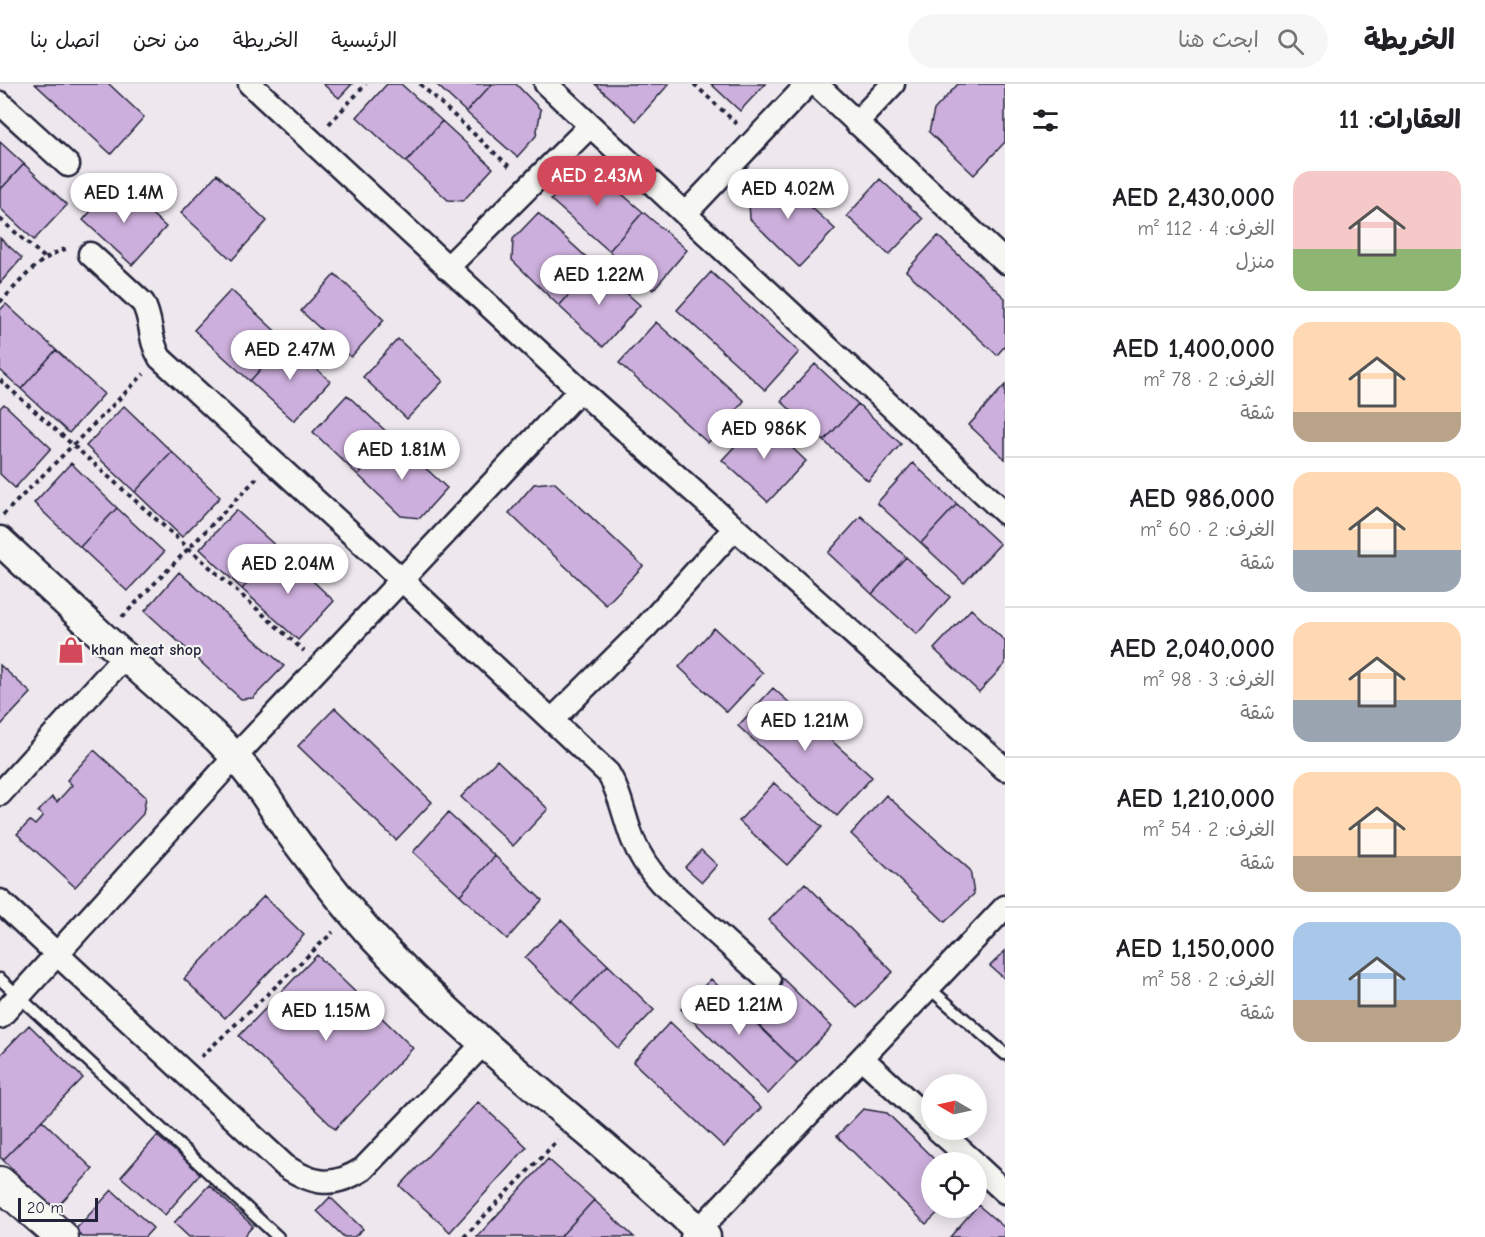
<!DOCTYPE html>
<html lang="ar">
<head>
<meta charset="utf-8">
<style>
	:root { --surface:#fff; --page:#f6f6f6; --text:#202124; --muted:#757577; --line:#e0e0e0; --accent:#d1495b }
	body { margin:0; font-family:"Comic Neue","Playpen Sans Arabic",sans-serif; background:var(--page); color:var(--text); direction:rtl; height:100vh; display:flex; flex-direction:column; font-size:22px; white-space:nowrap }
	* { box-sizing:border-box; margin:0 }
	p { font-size:20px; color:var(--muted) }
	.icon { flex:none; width:33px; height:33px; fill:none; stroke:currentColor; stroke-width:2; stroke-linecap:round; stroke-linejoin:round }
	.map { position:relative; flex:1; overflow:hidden; direction:ltr }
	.panel { display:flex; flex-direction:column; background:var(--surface); width:480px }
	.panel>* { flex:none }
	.needle { width:39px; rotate:279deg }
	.controls { position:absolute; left:921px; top:990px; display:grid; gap:12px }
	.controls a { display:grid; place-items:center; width:66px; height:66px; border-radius:50%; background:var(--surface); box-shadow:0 3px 15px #0003; font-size:30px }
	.scale { position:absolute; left:18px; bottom:15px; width:80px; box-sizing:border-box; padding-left:6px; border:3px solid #22223b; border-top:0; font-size:16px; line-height:21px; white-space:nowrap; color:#22223b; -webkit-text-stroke:4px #f6f6f2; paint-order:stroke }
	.price { position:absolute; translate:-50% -51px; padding:0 14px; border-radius:21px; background:#fff; color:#222; font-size:20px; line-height:39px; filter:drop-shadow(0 2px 3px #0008) }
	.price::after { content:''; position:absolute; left:50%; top:36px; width:18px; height:14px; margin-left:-9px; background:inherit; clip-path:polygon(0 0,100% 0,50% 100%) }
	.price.current { background:var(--accent); color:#fff }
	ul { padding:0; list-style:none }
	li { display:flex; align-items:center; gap:18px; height:150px; padding:0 24px }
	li+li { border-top:2px solid var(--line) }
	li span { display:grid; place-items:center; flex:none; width:168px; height:120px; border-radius:18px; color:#555 }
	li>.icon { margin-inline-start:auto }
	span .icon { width:72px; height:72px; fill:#fffc; stroke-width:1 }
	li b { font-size:26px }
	h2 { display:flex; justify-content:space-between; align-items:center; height:72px; padding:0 24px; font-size:26px }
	header { display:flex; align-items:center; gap:36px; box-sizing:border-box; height:84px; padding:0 30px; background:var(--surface); border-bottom:2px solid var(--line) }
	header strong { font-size:28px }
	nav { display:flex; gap:33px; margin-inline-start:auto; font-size:21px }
	.search { width:420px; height:54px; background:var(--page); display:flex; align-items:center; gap:15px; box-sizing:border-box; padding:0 21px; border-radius:33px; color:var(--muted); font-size:22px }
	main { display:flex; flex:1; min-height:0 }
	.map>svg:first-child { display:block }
	.building { fill:#ccafdc; stroke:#22223b; stroke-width:1.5 }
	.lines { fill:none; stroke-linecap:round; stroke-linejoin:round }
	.service-casing { stroke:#22223b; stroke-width:15 }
	.minor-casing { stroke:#22223b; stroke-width:27 }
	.tertiary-casing { stroke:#22223b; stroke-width:33 }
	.secondary-casing { stroke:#22223b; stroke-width:36 }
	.path { stroke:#22223b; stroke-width:4; stroke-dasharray:4.5 4.5; stroke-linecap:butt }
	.service { stroke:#f6f6f2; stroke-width:10 }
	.minor { stroke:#f6f6f2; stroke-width:22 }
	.tertiary { stroke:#f6f6f2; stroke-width:28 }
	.secondary { stroke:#f6f6f2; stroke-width:32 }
	.labels { text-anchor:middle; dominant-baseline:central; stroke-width:4.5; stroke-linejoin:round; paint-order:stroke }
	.poi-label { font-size:16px; font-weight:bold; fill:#22223b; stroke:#f6f6f2; text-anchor:start }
</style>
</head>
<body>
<header>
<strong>الخريطة</strong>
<div class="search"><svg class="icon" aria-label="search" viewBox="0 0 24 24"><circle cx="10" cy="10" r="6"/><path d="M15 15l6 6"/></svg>ابحث هنا</div>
<nav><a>الرئيسية</a><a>الخريطة</a><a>من نحن</a><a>اتصل بنا</a></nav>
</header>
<main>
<section class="panel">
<h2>العقارات: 11<svg class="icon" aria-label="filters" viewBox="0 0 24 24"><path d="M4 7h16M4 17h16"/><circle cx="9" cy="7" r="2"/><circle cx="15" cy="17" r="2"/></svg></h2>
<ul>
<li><span style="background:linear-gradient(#f6c9c9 65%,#8fb573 0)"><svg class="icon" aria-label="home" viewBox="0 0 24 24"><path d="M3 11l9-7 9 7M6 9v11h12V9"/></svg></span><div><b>AED 2,430,000</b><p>الغرف: 4 · 112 m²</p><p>منزل</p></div></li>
<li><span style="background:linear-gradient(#ffd9b3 75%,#b9a48a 0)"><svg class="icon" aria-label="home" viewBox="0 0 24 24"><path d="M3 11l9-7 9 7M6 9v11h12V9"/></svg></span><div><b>AED 1,400,000</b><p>الغرف: 2 · 78 m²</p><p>شقة</p></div></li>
<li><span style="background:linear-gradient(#ffd9b3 65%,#9aa5b1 0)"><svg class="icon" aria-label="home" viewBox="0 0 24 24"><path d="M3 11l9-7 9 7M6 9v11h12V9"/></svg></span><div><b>AED 986,000</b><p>الغرف: 2 · 60 m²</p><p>شقة</p></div></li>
<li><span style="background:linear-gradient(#ffd9b3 65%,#9aa5b1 0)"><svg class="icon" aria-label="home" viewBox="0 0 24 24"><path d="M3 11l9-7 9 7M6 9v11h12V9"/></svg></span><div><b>AED 2,040,000</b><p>الغرف: 3 · 98 m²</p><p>شقة</p></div></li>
<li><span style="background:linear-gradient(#ffd9b3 70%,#b9a48a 0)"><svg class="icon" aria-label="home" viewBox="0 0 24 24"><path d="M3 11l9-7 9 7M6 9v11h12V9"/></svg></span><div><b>AED 1,210,000</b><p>الغرف: 2 · 54 m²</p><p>شقة</p></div></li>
<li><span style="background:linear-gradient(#a9c7e8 65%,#b9a48a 0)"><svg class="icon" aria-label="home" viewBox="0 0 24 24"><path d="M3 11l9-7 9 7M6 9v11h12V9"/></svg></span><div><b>AED 1,150,000</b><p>الغرف: 2 · 58 m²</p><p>شقة</p></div></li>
</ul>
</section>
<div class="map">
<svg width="1005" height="1153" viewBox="0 0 1005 1153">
	<rect width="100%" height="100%" fill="#eee8ee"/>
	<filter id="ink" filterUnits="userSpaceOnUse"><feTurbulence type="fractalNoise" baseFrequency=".0167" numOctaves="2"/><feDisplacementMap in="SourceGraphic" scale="12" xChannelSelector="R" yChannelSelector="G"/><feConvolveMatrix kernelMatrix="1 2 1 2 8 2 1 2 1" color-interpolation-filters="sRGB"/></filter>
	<g filter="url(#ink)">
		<path class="building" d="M 35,0 L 109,0 L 144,33 L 111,70 Z
			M 323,0 L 352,0 L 339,14 Z
			M 387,0 L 401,0 L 442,37 L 406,78 L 357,33 Z
			M 436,0 L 492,0 L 466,28 Z
			M 492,0 L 516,0 L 541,26 L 536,52 L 517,73 L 466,28 Z
			M 595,0 L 669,0 L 636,37 Z
			M 711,0 L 765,0 L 740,27 Z
			M 958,0 L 1005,0 L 1005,58 L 974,91 L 929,48 L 934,26 Z
			M 442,37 L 493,84 L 463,117 L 448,116 L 406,78 Z
			M 0,58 L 24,80 L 0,106 Z
			M 24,80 L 67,121 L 34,156 L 0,124 L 0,106 Z
			M 581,82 L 590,83 L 643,128 L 609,167 L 551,116 Z
			M 773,88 L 835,145 L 799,183 L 750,135 L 749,118 Z
			M 217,90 L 267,137 L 232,176 L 181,129 Z
			M 880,95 L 923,135 L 889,171 L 847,132 Z
			M 117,98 L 166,143 L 132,181 L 83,136 Z
			M 643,128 L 687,166 L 653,206 L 609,167 Z
			M 538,129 L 595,181 L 559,222 L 512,176 L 513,155 Z
			M 938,152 L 1005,214 L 1005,262 L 997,271 L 906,187 Z
			M 0,154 L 22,174 L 0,199 Z
			M 595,181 L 640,221 L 603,263 L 559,222 Z
			M 711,188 L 799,268 L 765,306 L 677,226 Z
			M 335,190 L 384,236 L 351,273 L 301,227 Z
			M 231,206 L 286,257 L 250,297 L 194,246 Z
			M 6,220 L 56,266 L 21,305 L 0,286 L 0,226 Z
			M 656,238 L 744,317 L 708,359 L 619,279 Z
			M 398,255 L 443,297 L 407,335 L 363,293 Z
			M 286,257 L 330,297 L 294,337 L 250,297 Z
			M 56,266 L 104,310 L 69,349 L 21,305 Z
			M 815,280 L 858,320 L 824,357 L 781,317 Z
			M 1005,301 L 1005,375 L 969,341 Z
			M 347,311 L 392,353 L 358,391 L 313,348 Z
			M 4,320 L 51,364 L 15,404 L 0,390 L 0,324 Z
			M 858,320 L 901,360 L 868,397 L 824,357 Z
			M 124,322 L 172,368 L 135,408 L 86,362 Z
			M 761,334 L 806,377 L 768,418 L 722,376 Z
			M 392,353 L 447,404 L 420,434 L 401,432 L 358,391 Z
			M 172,368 L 220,413 L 182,453 L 135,408 Z
			M 71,379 L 117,424 L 80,463 L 34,419 Z
			M 913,379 L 957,420 L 921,459 L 877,419 Z
			M 554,398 L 643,482 L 606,521 L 509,429 L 534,400 Z
			M 957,420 L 1000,460 L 964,499 L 921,459 Z
			M 117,424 L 164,468 L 127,507 L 80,463 Z
			M 236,426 L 279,465 L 242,505 L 200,465 Z
			M 861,432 L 906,473 L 872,510 L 828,469 Z
			M 279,465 L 334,517 L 298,556 L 242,505 Z
			M 906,473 L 950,513 L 917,550 L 872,510 Z
			M 179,488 L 284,582 L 253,614 L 241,615 L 145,527 Z
			M 971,525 L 1005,557 L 1005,580 L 979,608 L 934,565 Z
			M 714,544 L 763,589 L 727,628 L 679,583 Z
			M 0,581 L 31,609 L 0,642 Z
			M 773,604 L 872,693 L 837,732 L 738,642 Z
			M 335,624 L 432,718 L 396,756 L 298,662 Z
			M 94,666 L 146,713 L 143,730 L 75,803 L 17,750 L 30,737 L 35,741 L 43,732 L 38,728 L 52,713 L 57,718 L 72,701 L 67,696 Z
			M 497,676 L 548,725 L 513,762 L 461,713 Z
			M 774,699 L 822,743 L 787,781 L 739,737 Z
			M 886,711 L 970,786 L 974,810 L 945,838 L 851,750 Z
			M 448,729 L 495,772 L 460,811 L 413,768 Z
			M 701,766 L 717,781 L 702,798 L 685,783 Z
			M 495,772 L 542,816 L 507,855 L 460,811 Z
			M 805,799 L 893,888 L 857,924 L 769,836 Z
			M 264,812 L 304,851 L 225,934 L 184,895 Z
			M 561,836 L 608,881 L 571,919 L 525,874 Z
			M 1005,867 L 1005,895 L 990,882 Z
			M 317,871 L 413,964 L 335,1045 L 239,952 Z
			M 608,881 L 654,926 L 618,964 L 571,919 Z
			M 780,892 L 832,943 L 797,979 L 745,928 Z
			M 711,895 L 797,979 L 768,1010 L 681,925 Z
			M 670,938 L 761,1024 L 724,1063 L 633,978 Z
			M 29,941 L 83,994 L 3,1076 L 0,1073 L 0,971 Z
			M 478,1018 L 527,1063 L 450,1148 L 400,1102 Z
			M 863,1025 L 887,1029 L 937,1078 L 932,1078 L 932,1124 L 943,1124 L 926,1140 L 837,1052 Z
			M 42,1036 L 93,1085 L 54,1126 L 3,1076 Z
			M 157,1052 L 201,1089 L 165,1131 L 121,1093 Z
			M 548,1075 L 594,1116 L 560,1153 L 477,1153 Z
			M 209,1101 L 253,1142 L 243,1153 L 189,1153 L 174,1139 Z
			M 112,1106 L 153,1144 L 145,1153 L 82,1153 L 75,1146 Z
			M 330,1113 L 363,1145 L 354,1153 L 344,1153 L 317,1127 Z
			M 594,1116 L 634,1153 L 560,1153 Z
			M 978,1121 L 1005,1144 L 1005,1153 L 950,1153 Z"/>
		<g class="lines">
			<defs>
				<path id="service" d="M 0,895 L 278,1153
					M 929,904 L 1005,970"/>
				<path id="minor" d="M 250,0 L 580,306 L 1005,685
					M 546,0 L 1005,429
					M 816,0 L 1005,178
					M 0,19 L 68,81
					M 856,39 L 893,0
					M 685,130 L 808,0
					M 90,170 L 143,219 C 153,237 148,254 160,274 L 402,496 L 608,689 C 621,710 624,734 633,756 C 640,773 649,786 661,799 L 769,897
					M 447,184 L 590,42
					M 552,636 L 646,543 L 735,444
					M 0,710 L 125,572
					M 0,817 L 285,1082 C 314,1101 333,1104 363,1085 L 484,959
					M 0,933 L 235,673 L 580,306
					M 862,974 L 932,1039
					M 938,1046 L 974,1078
					M 976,1081 L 1005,1108
					M 692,1153 L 1005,823"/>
				<path id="tertiary" d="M 0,457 L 103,553 L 218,655 C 232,669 245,684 257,700 C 268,714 277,730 287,745 C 315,783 343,820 375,855 C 477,964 599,1051 706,1153"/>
				<path id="secondary" d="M 0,1099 L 62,1153"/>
			</defs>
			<use href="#service" class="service-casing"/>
			<use href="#minor" class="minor-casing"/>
			<use href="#tertiary" class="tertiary-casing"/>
			<use href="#secondary" class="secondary-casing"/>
			<path class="path" d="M 420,0 L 512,85
				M 694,0 L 737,40
				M 329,40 L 366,0
				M 0,135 L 45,174
				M 0,218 C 20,199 39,172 66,165
				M 0,296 L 304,567
				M 3,431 L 144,290
				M 122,533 L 257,394
				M 201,973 L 333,848
				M 464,1153 L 558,1056"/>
			<use href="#service" class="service"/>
			<use href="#minor" class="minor"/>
			<use href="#tertiary" class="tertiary"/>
			<use href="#secondary" class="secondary"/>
		</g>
	</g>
	<defs>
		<symbol id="shop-bare" viewBox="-9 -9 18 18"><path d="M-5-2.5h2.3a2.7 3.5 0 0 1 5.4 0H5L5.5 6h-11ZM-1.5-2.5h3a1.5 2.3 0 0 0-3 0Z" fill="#d1495b" stroke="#f6f6f2" stroke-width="2.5" paint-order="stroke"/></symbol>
	</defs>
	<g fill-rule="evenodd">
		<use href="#shop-bare" x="52" y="547" width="38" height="38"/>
	</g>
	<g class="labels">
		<g class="poi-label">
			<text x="91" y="566">khan meat shop</text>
		</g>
	</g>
</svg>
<div class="controls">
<a><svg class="needle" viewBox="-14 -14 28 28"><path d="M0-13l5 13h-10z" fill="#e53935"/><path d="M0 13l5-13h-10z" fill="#757577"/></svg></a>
<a><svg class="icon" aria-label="locate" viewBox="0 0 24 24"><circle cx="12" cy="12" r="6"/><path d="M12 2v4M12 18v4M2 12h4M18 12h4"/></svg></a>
</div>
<div class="scale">20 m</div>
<b class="price current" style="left:597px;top:123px">AED 2.43M</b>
<b class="price" style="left:788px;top:136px">AED 4.02M</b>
<b class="price" style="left:124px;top:140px">AED 1.4M</b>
<b class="price" style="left:599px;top:222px">AED 1.22M</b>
<b class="price" style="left:290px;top:297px">AED 2.47M</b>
<b class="price" style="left:764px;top:376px">AED 986K</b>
<b class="price" style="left:402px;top:397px">AED 1.81M</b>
<b class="price" style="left:288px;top:511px">AED 2.04M</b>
<b class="price" style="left:805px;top:668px">AED 1.21M</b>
<b class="price" style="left:739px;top:952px">AED 1.21M</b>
<b class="price" style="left:326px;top:958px">AED 1.15M</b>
</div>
</main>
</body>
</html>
